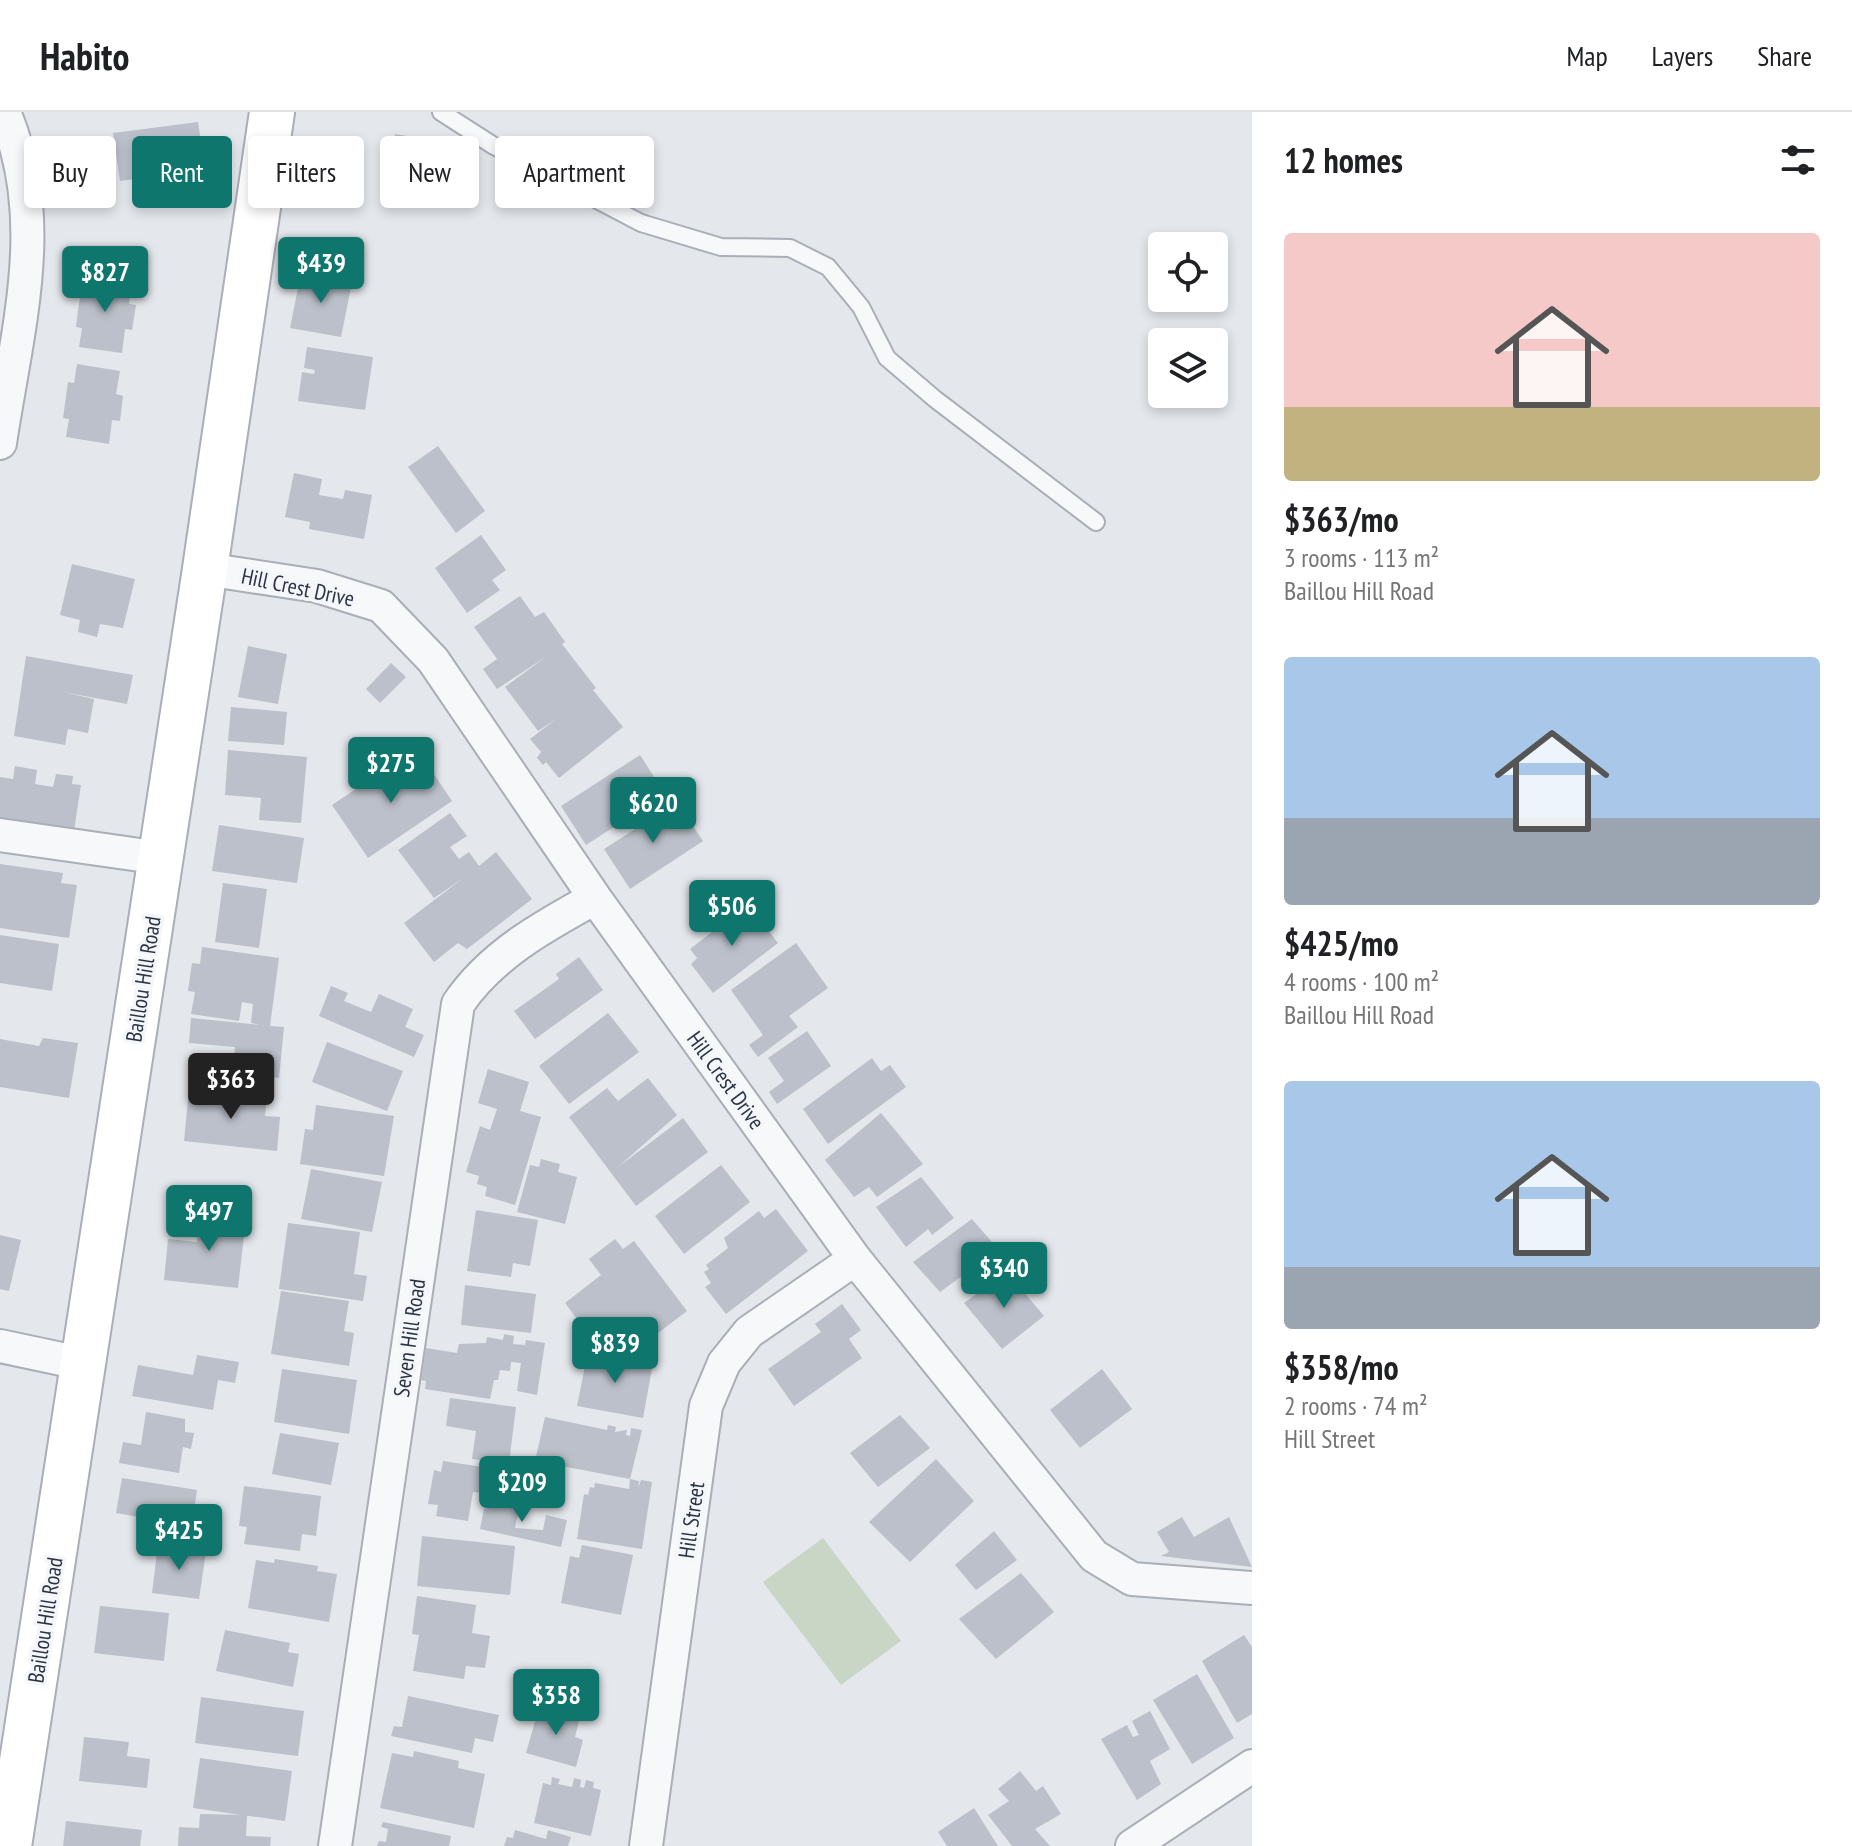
<!DOCTYPE html>
<html lang="en">
<head>
<meta charset="utf-8">
<style>
	:root { --surface:#fff; --page:#f2f2f2; --text:#202124; --muted:#757577; --line:#e0e0e0; --accent:#0f766e }
	body { margin:0; font-family:"PT Sans Narrow",sans-serif; background:var(--page); color:var(--text); height:100vh; display:flex; flex-direction:column; font-size:30px; white-space:nowrap }
	* { box-sizing:border-box; margin:0 }
	p { font-size:26px; color:var(--muted) }
	.icon { flex:none; width:44px; height:44px; fill:none; stroke:currentColor; stroke-width:2; stroke-linecap:round; stroke-linejoin:round }
	.map { position:relative; flex:1; overflow:hidden }
	.sheet { display:flex; flex-direction:column; background:var(--surface); width:600px }
	.sheet>* { flex:none }
	.guide { position:absolute; left:24px; top:24px; width:760px; height:72px; display:flex; gap:16px }
	.buttons { position:absolute; left:1148px; top:120px; display:grid; gap:16px }
	.buttons a { display:grid; place-items:center; width:80px; height:80px; border-radius:8px; background:var(--surface); box-shadow:0 4px 12px #0003; font-size:40px }
	.price { position:absolute; translate:-50% -68px; padding:0 18px; border-radius:8px; background:var(--accent); color:#fff; font-size:26px; line-height:52px; filter:drop-shadow(0 2px 4px #0008) }
	.price::after { content:''; position:absolute; left:50%; top:48px; width:24px; height:18px; margin-left:-12px; background:inherit; clip-path:polygon(0 0,100% 0,50% 100%) }
	.price.selected { background:#222; color:#fff }
	ul { padding:0; list-style:none }
	li { display:grid; align-content:center; gap:16px; height:424px; padding:0 32px }
	li span { display:grid; place-items:center; height:248px; border-radius:8px; color:#555 }
	li>.icon { margin-inline-start:auto }
	span .icon { width:144px; height:144px; fill:#fffc; stroke-width:1 }
	li b { font-size:34px }
	h2 { display:flex; justify-content:space-between; align-items:center; height:96px; padding:0 32px; font-size:34px }
	.pill { padding:0 28px; border-radius:8px; background:var(--surface); box-shadow:0 4px 12px #0003; font-size:28px; line-height:72px }
	.pill.selected { background:var(--accent); color:#fff }
	header { display:flex; align-items:center; gap:48px; box-sizing:border-box; height:112px; padding:0 40px; background:var(--surface); border-bottom:2px solid var(--line) }
	header strong { font-size:38px }
	nav { display:flex; gap:44px; margin-inline-start:auto; font-size:28px }
	main { display:flex; flex:1; min-height:0 }
	.map>svg:first-child { display:block }
	.green { fill:#c9d6c5 }
	.building { fill:#bbc0ca }
	.lines { fill:none; stroke-linecap:round; stroke-linejoin:round }
	.lane-casing { stroke:#a9aeb7; stroke-width:20 }
	.street-casing { stroke:#a9aeb7; stroke-width:36 }
	.secondary-casing { stroke:#a9aeb7; stroke-width:48 }
	.lane { stroke:#f7f8fa; stroke-width:16 }
	.street { stroke:#f7f8fa; stroke-width:32 }
	.secondary { stroke:#fff; stroke-width:44 }
	.labels { text-anchor:middle; dominant-baseline:central; stroke-width:7; stroke-linejoin:round; paint-order:stroke }
	.street-label { font-size:22px; fill:#2b3445; stroke:#f4f6f9 }
</style>
</head>
<body>
<header>
<strong>Habito</strong>
<nav><a>Map</a><a>Layers</a><a>Share</a></nav>
</header>
<main>
<div class="map">
<svg width="1252" height="1734" viewBox="0 0 1252 1734">
	<rect width="100%" height="100%" fill="#e4e7ec"/>
	<path class="green" d="M 823,1426 L 901,1529 L 841,1573 L 763,1470 Z"/>
	<path class="building" d="M 198,10 L 205,58 L 120,69 L 113,21 Z
		M 395,22 L 450,31 L 441,90 L 386,81 Z
		M 301,161 L 352,170 L 341,225 L 290,216 Z
		M 90,162 L 132,168 L 129,192 L 136,193 L 132,218 L 125,217 L 122,241 L 79,235 L 82,216 L 76,215 L 78,198 L 81,180 L 87,181 Z
		M 307,235 L 373,245 L 365,298 L 298,289 L 302,260 L 314,262 L 315,258 L 304,256 Z
		M 77,252 L 120,259 L 116,282 L 123,284 L 120,309 L 112,308 L 109,332 L 66,325 L 69,307 L 63,306 L 68,270 L 74,271 Z
		M 438,334 L 485,399 L 456,421 L 408,355 Z
		M 294,361 L 322,367 L 319,383 L 343,387 L 345,378 L 372,383 L 364,427 L 309,417 L 310,410 L 285,405 Z
		M 481,423 L 506,458 L 492,468 L 500,478 L 467,501 L 435,456 Z
		M 72,452 L 135,467 L 123,516 L 100,512 L 97,525 L 78,520 L 80,508 L 60,503 Z
		M 520,484 L 535,505 L 544,500 L 565,530 L 562,532 L 596,576 L 593,578 L 623,615 L 559,666 L 546,650 L 543,653 L 537,646 L 541,640 L 530,627 L 556,607 L 538,619 L 505,575 L 547,544 L 497,577 L 483,557 L 497,547 L 474,515 Z
		M 248,534 L 287,542 L 278,592 L 238,585 Z
		M 26,544 L 133,563 L 127,592 L 63,580 L 94,587 L 88,621 L 68,617 L 65,633 L 14,624 Z
		M 391,551 L 406,565 L 380,591 L 366,577 Z
		M 231,595 L 287,600 L 284,633 L 228,629 Z
		M 228,638 L 307,645 L 301,711 L 259,708 L 261,686 L 225,683 Z
		M 407,643 L 421,664 L 431,658 L 452,689 L 368,746 L 332,693 Z
		M 640,643 L 665,682 L 586,733 L 561,694 Z
		M 15,654 L 37,658 L 35,672 L 53,675 L 56,662 L 73,664 L 72,672 L 81,673 L 73,725 L 0,714 L 0,665 L 13,667 Z
		M 677,690 L 703,729 L 630,777 L 604,737 Z
		M 450,701 L 467,724 L 450,735 L 459,747 L 469,740 L 479,754 L 496,740 L 532,787 L 467,837 L 458,831 L 434,850 L 404,811 L 462,767 L 434,786 L 398,738 Z
		M 219,713 L 304,726 L 297,771 L 212,759 Z
		M 0,752 L 63,761 L 61,771 L 77,773 L 69,826 L 0,816 Z
		M 223,771 L 267,777 L 259,836 L 215,830 Z
		M 748,792 L 778,831 L 713,881 L 691,852 L 697,846 L 690,837 Z
		M 0,823 L 59,832 L 52,879 L 0,871 Z
		M 796,831 L 828,876 L 789,904 L 798,915 L 758,945 L 749,933 L 763,923 L 731,878 Z
		M 202,835 L 279,846 L 270,914 L 284,915 L 279,966 L 233,961 L 235,935 L 189,931 L 191,906 L 260,913 L 251,911 L 253,892 L 242,890 L 239,909 L 191,902 L 195,880 L 188,879 L 192,851 L 200,852 Z
		M 579,845 L 603,878 L 535,927 L 514,899 L 559,867 L 556,862 Z
		M 331,874 L 348,881 L 344,889 L 371,900 L 379,882 L 413,897 L 405,915 L 424,923 L 414,945 L 319,904 Z
		M 608,901 L 639,940 L 569,992 L 539,954 Z
		M 807,919 L 831,954 L 777,992 L 769,980 L 784,969 L 768,946 Z
		M 43,926 L 78,931 L 69,986 L 0,975 L 0,927 L 39,934 Z
		M 327,930 L 403,959 L 387,999 L 312,970 Z
		M 872,946 L 881,959 L 890,953 L 906,975 L 828,1032 L 803,997 Z
		M 488,957 L 529,970 L 520,999 L 541,1005 L 515,1093 L 485,1084 L 487,1075 L 477,1072 L 479,1064 L 466,1060 L 480,1014 L 490,1018 L 497,997 L 478,991 Z
		M 648,966 L 677,1003 L 618,1055 L 683,1006 L 708,1040 L 636,1094 L 569,1005 L 607,976 L 618,989 Z
		M 189,978 L 267,986 L 265,1004 L 280,1005 L 277,1039 L 184,1029 Z
		M 316,993 L 394,1004 L 384,1064 L 300,1052 L 305,1017 L 313,1018 Z
		M 881,1001 L 923,1052 L 877,1085 L 869,1075 L 854,1085 L 825,1048 Z
		M 541,1047 L 560,1052 L 558,1060 L 577,1065 L 565,1112 L 517,1100 L 530,1053 L 539,1055 Z
		M 721,1053 L 750,1090 L 684,1142 L 655,1104 Z
		M 311,1057 L 382,1070 L 372,1120 L 301,1107 Z
		M 921,1065 L 954,1106 L 932,1123 L 928,1117 L 906,1135 L 876,1095 Z
		M 776,1097 L 808,1139 L 726,1202 L 705,1175 L 711,1171 L 704,1160 L 709,1157 L 706,1153 L 728,1136 L 724,1126 L 759,1099 L 764,1106 Z
		M 476,1098 L 538,1108 L 530,1154 L 513,1151 L 511,1165 L 467,1159 Z
		M 200,1101 L 246,1106 L 238,1176 L 164,1168 L 168,1127 L 197,1130 Z
		M 972,1107 L 997,1136 L 984,1147 L 990,1157 L 975,1169 L 966,1161 L 940,1180 L 913,1150 Z
		M 288,1111 L 360,1120 L 354,1162 L 367,1164 L 363,1189 L 279,1177 Z
		M 0,1123 L 21,1128 L 9,1179 L 0,1177 Z
		M 615,1127 L 623,1137 L 634,1129 L 687,1199 L 645,1231 L 628,1208 L 596,1232 L 565,1191 L 601,1163 L 589,1147 Z
		M 1007,1160 L 1044,1204 L 1002,1237 L 964,1191 Z
		M 465,1173 L 536,1182 L 531,1221 L 461,1213 Z
		M 281,1179 L 349,1189 L 344,1219 L 354,1221 L 349,1254 L 271,1242 Z
		M 842,1192 L 861,1218 L 849,1227 L 862,1246 L 794,1294 L 768,1257 L 821,1220 L 815,1212 Z
		M 504,1222 L 514,1224 L 513,1232 L 525,1233 L 526,1228 L 545,1231 L 537,1283 L 517,1279 L 521,1251 L 511,1250 L 510,1259 L 500,1258 L 498,1268 L 494,1268 L 490,1287 L 425,1277 L 426,1269 L 421,1268 L 426,1236 L 457,1241 L 459,1232 L 486,1231 L 487,1225 L 503,1228 Z
		M 588,1239 L 653,1251 L 643,1306 L 577,1294 Z
		M 197,1243 L 239,1250 L 235,1271 L 218,1268 L 213,1298 L 132,1284 L 138,1253 L 193,1263 Z
		M 282,1257 L 357,1268 L 349,1322 L 274,1310 Z
		M 1102,1257 L 1132,1297 L 1080,1336 L 1050,1298 Z
		M 450,1286 L 516,1295 L 509,1351 L 472,1347 L 476,1319 L 446,1314 Z
		M 146,1300 L 185,1307 L 185,1320 L 194,1321 L 191,1337 L 183,1335 L 179,1361 L 119,1351 L 123,1330 L 141,1333 Z
		M 900,1303 L 930,1336 L 878,1375 L 850,1341 Z
		M 545,1305 L 607,1318 L 608,1313 L 616,1315 L 615,1320 L 627,1318 L 626,1323 L 630,1324 L 631,1316 L 642,1318 L 630,1367 L 535,1349 Z
		M 280,1321 L 339,1331 L 331,1373 L 272,1362 Z
		M 936,1347 L 974,1389 L 910,1450 L 869,1410 Z
		M 443,1349 L 496,1357 L 491,1382 L 473,1380 L 468,1409 L 436,1404 L 438,1393 L 428,1392 L 434,1358 L 441,1360 Z
		M 122,1366 L 197,1378 L 192,1414 L 116,1401 Z
		M 630,1367 L 639,1369 L 638,1376 L 641,1368 L 652,1370 L 642,1437 L 577,1427 L 584,1382 L 588,1383 L 590,1375 L 594,1376 L 595,1371 L 629,1377 Z
		M 244,1374 L 321,1384 L 316,1424 L 302,1422 L 300,1439 L 244,1432 L 247,1415 L 239,1414 Z
		M 500,1386 L 520,1391 L 515,1416 L 543,1418 L 546,1403 L 567,1408 L 561,1435 L 480,1417 L 484,1397 L 495,1395 Z
		M 1182,1405 L 1194,1425 L 1229,1405 L 1252,1455 L 1161,1444 L 1169,1440 L 1157,1420 Z
		M 994,1419 L 1017,1448 L 976,1478 L 955,1453 Z
		M 422,1424 L 515,1434 L 510,1483 L 417,1474 Z
		M 158,1433 L 206,1440 L 199,1487 L 152,1481 Z
		M 582,1433 L 633,1443 L 621,1503 L 561,1491 L 570,1444 L 579,1446 Z
		M 275,1447 L 318,1454 L 317,1459 L 337,1462 L 329,1510 L 248,1496 L 256,1448 L 274,1451 Z
		M 1021,1461 L 1054,1500 L 996,1547 L 959,1507 Z
		M 417,1484 L 476,1493 L 472,1521 L 490,1524 L 485,1556 L 466,1554 L 464,1567 L 413,1559 L 419,1523 L 412,1522 Z
		M 100,1494 L 169,1501 L 164,1549 L 94,1541 Z
		M 225,1518 L 290,1531 L 288,1540 L 299,1542 L 293,1575 L 216,1559 Z
		M 1244,1523 L 1252,1535 L 1252,1602 L 1237,1611 L 1202,1549 Z
		M 1197,1562 L 1234,1626 L 1192,1652 L 1153,1588 Z
		M 408,1584 L 499,1603 L 493,1630 L 475,1626 L 472,1641 L 391,1624 L 394,1614 L 402,1615 Z
		M 201,1585 L 304,1599 L 298,1644 L 195,1631 Z
		M 540,1592 L 580,1605 L 575,1625 L 583,1628 L 576,1655 L 526,1641 Z
		M 1150,1599 L 1170,1637 L 1150,1649 L 1161,1672 L 1137,1688 L 1101,1627 L 1127,1613 L 1133,1625 L 1139,1623 L 1132,1609 Z
		M 84,1625 L 129,1630 L 127,1644 L 150,1647 L 147,1676 L 79,1669 Z
		M 414,1639 L 459,1649 L 458,1656 L 485,1662 L 474,1716 L 380,1696 L 392,1641 L 413,1645 Z
		M 200,1646 L 292,1659 L 285,1709 L 193,1696 Z
		M 1020,1659 L 1036,1679 L 1043,1674 L 1061,1702 L 1035,1717 L 1050,1734 L 1012,1734 L 988,1703 L 1009,1689 L 998,1677 Z
		M 552,1665 L 560,1667 L 558,1672 L 572,1675 L 574,1666 L 581,1668 L 580,1675 L 584,1676 L 586,1668 L 594,1670 L 593,1676 L 601,1678 L 591,1724 L 534,1711 L 543,1671 L 551,1673 Z
		M 974,1696 L 998,1734 L 947,1734 L 938,1720 Z
		M 200,1702 L 247,1703 L 246,1724 L 271,1725 L 270,1734 L 178,1734 L 179,1715 L 199,1716 Z
		M 66,1709 L 142,1718 L 140,1734 L 63,1734 Z
		M 383,1710 L 451,1724 L 449,1734 L 377,1734 L 379,1729 L 386,1730 L 388,1717 L 381,1715 Z
		M 515,1718 L 546,1727 L 548,1718 L 571,1725 L 568,1734 L 504,1734 L 507,1725 L 513,1726 Z"/>
	<g class="lines">
		<defs>
			<path id="lane" d="M 441,0 L 494,34 L 641,111 L 721,135 L 790,136 L 828,155 L 861,195 L 887,246 L 935,287 L 1096,410"/>
			<path id="street" d="M 0,331 C 17,218 50,108 4,0
				M 205,457 L 317,474 L 381,494 L 433,548 L 595,786 L 855,1147 L 1094,1444 L 1132,1467 L 1252,1476
				M 0,723 L 161,746
				M 0,1234 L 85,1252
				M 335,1734 L 458,892 C 491,843 544,814 595,786
				M 646,1734 L 706,1294 L 724,1251 L 749,1220 L 855,1147
				M 1132,1734 L 1252,1654"/>
			<path id="secondary" d="M 9,1734 L 205,457 L 272,0"/>
		</defs>
		<use href="#lane" class="lane-casing"/>
		<use href="#street" class="street-casing"/>
		<use href="#secondary" class="secondary-casing"/>
		<use href="#lane" class="lane"/>
		<use href="#street" class="street"/>
		<use href="#secondary" class="secondary"/>
	</g>
	<g class="labels">
		<g class="street-label">
			<text transform="translate(298 475) rotate(12)">Hill Crest Drive</text>
			<text transform="translate(143 867) rotate(-81)">Baillou Hill Road</text>
			<text transform="translate(726 968) rotate(54)">Hill Crest Drive</text>
			<text transform="translate(409 1226) rotate(-82)">Seven Hill Road</text>
			<text transform="translate(691 1408) rotate(-82)">Hill Street</text>
			<text transform="translate(45 1508) rotate(-81)">Baillou Hill Road</text>
		</g>
	</g>
</svg>
<div class="buttons">
<a><svg class="icon" aria-label="locate" viewBox="0 0 24 24"><circle cx="12" cy="12" r="6"/><path d="M12 2v4M12 18v4M2 12h4M18 12h4"/></svg></a>
<a><svg class="icon" aria-label="layers" viewBox="0 0 24 24"><path d="M12 4l9 5-9 5-9-5zM3 14l9 5 9-5"/></svg></a>
</div>
<b class="price" style="left:321px;top:193px">$439</b>
<b class="price" style="left:105px;top:202px">$827</b>
<b class="price" style="left:391px;top:693px">$275</b>
<b class="price" style="left:653px;top:733px">$620</b>
<b class="price" style="left:732px;top:836px">$506</b>
<b class="price selected" style="left:231px;top:1009px">$363</b>
<b class="price" style="left:209px;top:1141px">$497</b>
<b class="price" style="left:1004px;top:1198px">$340</b>
<b class="price" style="left:615px;top:1273px">$839</b>
<b class="price" style="left:522px;top:1412px">$209</b>
<b class="price" style="left:179px;top:1460px">$425</b>
<b class="price" style="left:556px;top:1625px">$358</b>
<div class="guide">
<a class="pill">Buy</a>
<a class="pill selected">Rent</a>
<a class="pill">Filters</a>
<a class="pill">New</a>
<a class="pill">Apartment</a>
</div>
</div>
<section class="sheet">
<h2>12 homes<svg class="icon" aria-label="filters" viewBox="0 0 24 24"><path d="M4 7h16M4 17h16"/><circle cx="9" cy="7" r="2"/><circle cx="15" cy="17" r="2"/></svg></h2>
<ul>
<li><span style="background:linear-gradient(#f6c9c9 70%,#c2b280 0)"><svg class="icon" aria-label="home" viewBox="0 0 24 24"><path d="M3 11l9-7 9 7M6 9v11h12V9"/></svg></span><div><b>$363/mo</b><p>3 rooms · 113 m²</p><p>Baillou Hill Road</p></div></li>
<li><span style="background:linear-gradient(#a9c7e8 65%,#9aa5b1 0)"><svg class="icon" aria-label="home" viewBox="0 0 24 24"><path d="M3 11l9-7 9 7M6 9v11h12V9"/></svg></span><div><b>$425/mo</b><p>4 rooms · 100 m²</p><p>Baillou Hill Road</p></div></li>
<li><span style="background:linear-gradient(#a9c7e8 75%,#9aa5b1 0)"><svg class="icon" aria-label="home" viewBox="0 0 24 24"><path d="M3 11l9-7 9 7M6 9v11h12V9"/></svg></span><div><b>$358/mo</b><p>2 rooms · 74 m²</p><p>Hill Street</p></div></li>
</ul>
</section>
</main>
</body>
</html>
